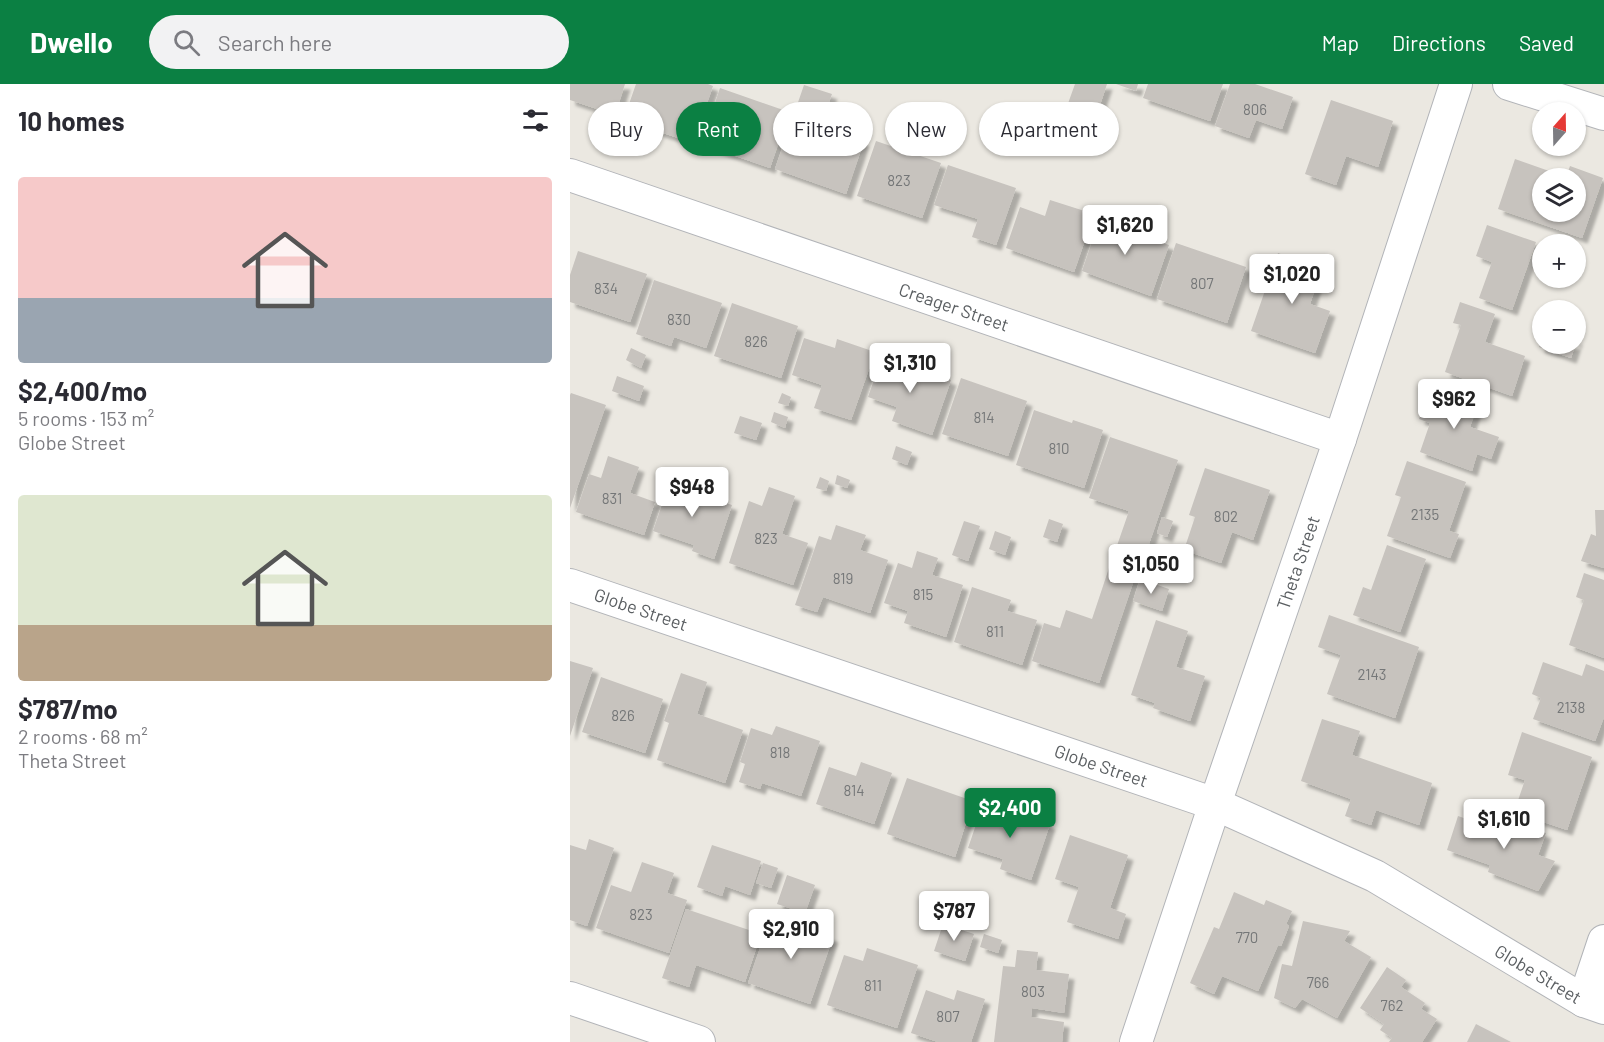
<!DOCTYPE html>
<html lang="en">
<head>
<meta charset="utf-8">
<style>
	:root { --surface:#fff; --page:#f2f2f3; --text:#2b2b33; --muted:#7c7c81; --accent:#0b8043 }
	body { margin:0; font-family:Barlow,sans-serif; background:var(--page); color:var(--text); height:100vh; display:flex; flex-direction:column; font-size:22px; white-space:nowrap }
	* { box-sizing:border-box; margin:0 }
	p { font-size:20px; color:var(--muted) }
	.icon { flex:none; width:33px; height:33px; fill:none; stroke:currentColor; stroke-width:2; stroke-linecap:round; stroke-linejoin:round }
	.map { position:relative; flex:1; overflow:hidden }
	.drawer { display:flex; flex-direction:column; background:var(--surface); width:570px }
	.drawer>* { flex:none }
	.hud { position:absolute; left:18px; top:18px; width:570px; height:54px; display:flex; gap:12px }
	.needle { width:39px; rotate:20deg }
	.fabs { position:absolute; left:962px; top:18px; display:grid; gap:12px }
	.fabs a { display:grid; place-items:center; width:54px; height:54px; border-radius:50%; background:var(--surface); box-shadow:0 2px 4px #0004; font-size:30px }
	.price { position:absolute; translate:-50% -51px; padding:0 14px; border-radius:6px; background:#fff; color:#222; font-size:20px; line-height:39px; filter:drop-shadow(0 2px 3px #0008) }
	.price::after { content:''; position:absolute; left:50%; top:36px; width:18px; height:14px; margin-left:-9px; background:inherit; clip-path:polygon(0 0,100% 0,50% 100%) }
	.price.current { background:var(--accent); color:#fff }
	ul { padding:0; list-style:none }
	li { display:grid; align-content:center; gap:12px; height:318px; padding:0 18px }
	li span { display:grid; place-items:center; height:186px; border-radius:6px; color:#555 }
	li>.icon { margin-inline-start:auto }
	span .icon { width:108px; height:108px; fill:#fffc; stroke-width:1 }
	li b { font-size:26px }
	h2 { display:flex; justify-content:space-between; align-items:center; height:72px; padding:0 18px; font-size:26px }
	.tag { padding:0 21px; border-radius:27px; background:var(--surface); box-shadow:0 2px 4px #0004; font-size:21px; line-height:54px }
	.tag.current { background:var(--accent); color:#fff }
	header { display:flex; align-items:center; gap:36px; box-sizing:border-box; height:84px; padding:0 30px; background:var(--accent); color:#fff }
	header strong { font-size:28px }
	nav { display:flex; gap:33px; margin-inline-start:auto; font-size:21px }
	.search { width:420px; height:54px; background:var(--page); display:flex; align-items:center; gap:15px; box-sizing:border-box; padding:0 21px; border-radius:33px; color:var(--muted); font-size:22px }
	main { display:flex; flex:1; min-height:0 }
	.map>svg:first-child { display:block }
	.building { fill:#c7c3be; fill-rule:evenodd; filter:url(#shadow) }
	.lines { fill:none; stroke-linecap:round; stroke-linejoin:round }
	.minor-casing { stroke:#b2b4b8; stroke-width:34 }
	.minor { stroke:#fff; stroke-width:32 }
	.labels { text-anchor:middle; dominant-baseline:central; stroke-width:4.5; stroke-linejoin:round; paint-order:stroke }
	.number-label { font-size:15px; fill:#757778 }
	.street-label { font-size:18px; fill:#5a5e61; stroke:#fff }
</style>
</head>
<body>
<header>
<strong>Dwello</strong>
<div class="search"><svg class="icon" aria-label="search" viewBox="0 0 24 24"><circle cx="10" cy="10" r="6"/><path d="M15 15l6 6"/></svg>Search here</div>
<nav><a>Map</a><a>Directions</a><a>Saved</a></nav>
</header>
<main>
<section class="drawer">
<h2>10 homes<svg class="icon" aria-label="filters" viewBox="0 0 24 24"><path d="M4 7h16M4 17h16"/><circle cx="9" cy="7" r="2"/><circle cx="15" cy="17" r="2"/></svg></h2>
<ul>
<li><span style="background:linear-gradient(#f6c9c9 65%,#9aa5b1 0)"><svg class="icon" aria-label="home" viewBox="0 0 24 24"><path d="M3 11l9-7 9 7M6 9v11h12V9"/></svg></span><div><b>$2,400/mo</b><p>5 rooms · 153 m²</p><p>Globe Street</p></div></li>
<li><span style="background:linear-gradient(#dfe7d0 70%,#b9a48a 0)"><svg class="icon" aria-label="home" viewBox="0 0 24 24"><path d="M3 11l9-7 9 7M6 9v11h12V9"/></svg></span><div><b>$787/mo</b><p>2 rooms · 68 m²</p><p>Theta Street</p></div></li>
</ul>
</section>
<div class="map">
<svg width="1034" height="958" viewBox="0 0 1034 958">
	<defs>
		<filter id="shadow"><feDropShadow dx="5.5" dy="5.5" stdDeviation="1.5" flood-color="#0004"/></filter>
	</defs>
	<rect width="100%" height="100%" fill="#ebe8e1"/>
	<path class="building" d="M 0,0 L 55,0 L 45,31 L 0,16 Z
		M 66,0 L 138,0 L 143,2 L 123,59 L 84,46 L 89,31 L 59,20 Z
		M 505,0 L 537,0 L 525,36 L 496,25 Z
		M 546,0 L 568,0 L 566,7 Z
		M 578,0 L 653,0 L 640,37 L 573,14 Z
		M 660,0 L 685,0 L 723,13 L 712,45 L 686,36 L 679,54 L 645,42 Z
		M 234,1 L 262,10 L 250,42 L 294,57 L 276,110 L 205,85 Z
		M 150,4 L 219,28 L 200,84 L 131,60 Z
		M 761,16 L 823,37 L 808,83 L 776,72 L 766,101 L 735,90 Z
		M 306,57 L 371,79 L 352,134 L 287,112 Z
		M 945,75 L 996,93 L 1000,82 L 1033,94 L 1012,154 L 928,125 ZM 972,94 L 1005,94 L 1005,128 L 972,128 Z
		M 378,81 L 446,104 L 426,161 L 402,153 L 408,135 L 364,121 Z
		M 480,116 L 524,130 L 504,188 L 436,164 L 450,123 L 475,132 Z
		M 531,131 L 578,147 L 576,153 L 599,161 L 581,212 L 512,187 Z
		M 917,141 L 966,158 L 942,226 L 909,214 L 922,178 L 906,172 Z
		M 606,159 L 676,183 L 657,239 L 587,215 Z
		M 8,167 L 77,190 L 60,238 L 0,218 L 0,191 Z
		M 708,169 L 752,185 L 740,220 L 760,227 L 745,269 L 681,247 Z
		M 84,196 L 152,219 L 136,264 L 104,253 L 101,262 L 66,250 Z
		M 890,218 L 925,230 L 915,258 L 955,272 L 942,312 L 875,288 L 891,241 L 883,239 Z
		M 162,219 L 228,242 L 211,294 L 144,272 Z
		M 234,254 L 265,264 L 267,255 L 305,268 L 281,336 L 244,324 L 252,301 L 222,291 Z
		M 972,254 L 972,260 L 1005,260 L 1005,255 L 1007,256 L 1001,274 L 969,263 Z
		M 61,264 L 76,271 L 71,284 L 56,276 Z
		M 312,272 L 381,296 L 362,351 L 322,337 L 327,323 L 298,313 Z
		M 47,292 L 74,302 L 69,317 L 42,307 Z
		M 391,294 L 457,317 L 438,372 L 372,350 Z
		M 862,301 L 909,317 L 900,343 L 929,353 L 921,375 L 907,370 L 902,387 L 850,368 L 860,339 L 849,335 Z
		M 1,309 L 36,321 L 0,424 L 0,311 Z
		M 212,309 L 221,313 L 218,322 L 208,319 Z
		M 464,326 L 502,339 L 503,336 L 533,346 L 514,404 L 446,381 Z
		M 204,328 L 218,333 L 215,344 L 201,338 Z
		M 170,332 L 192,339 L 186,356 L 164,349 Z
		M 540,353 L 608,376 L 570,486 L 542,476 L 559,427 L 519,414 Z
		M 326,362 L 342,368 L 337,381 L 322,375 Z
		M 38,372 L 69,383 L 60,409 L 85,418 L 74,451 L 6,428 L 19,390 L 31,394 Z
		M 837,377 L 896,398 L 879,447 L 889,450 L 880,474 L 817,452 L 831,413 L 825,411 Z
		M 635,384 L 700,406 L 683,456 L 662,448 L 651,479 L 614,466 L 625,433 L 619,431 Z
		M 102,391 L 124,398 L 121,408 L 162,421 L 144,475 L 122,467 L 124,461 L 83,447 Z
		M 267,391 L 280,396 L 277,404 L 265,400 Z
		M 250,393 L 259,397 L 256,407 L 246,404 Z
		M 199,403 L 225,412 L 212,450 L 238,459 L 223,501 L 159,479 L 179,417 L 192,422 Z
		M 1025,426 L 1034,426 L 1034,484 L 1011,477 L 1021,450 L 1026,452 Z
		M 592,433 L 603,437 L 597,453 L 587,449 Z
		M 479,435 L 493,440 L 487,458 L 473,453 Z
		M 394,437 L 410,442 L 398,477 L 382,471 Z
		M 266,441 L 296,451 L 290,466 L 318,476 L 300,529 L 253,513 L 247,528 L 225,521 L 249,452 L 261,456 Z
		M 425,447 L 441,453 L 435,471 L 419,465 Z
		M 817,461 L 856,475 L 830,548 L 783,531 L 793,503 L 801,506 Z
		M 347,467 L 368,474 L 362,491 L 393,501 L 376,553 L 334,539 L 338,527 L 314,519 L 328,479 L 342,484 Z
		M 539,484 L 565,493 L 529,599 L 462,577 L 474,539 L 490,544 L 496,526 L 522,535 Z
		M 1014,489 L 1034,496 L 1034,574 L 999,561 L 1014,516 L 1006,513 Z
		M 570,495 L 599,505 L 592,527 L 563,517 Z
		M 402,503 L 441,516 L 437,527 L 467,536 L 452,581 L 384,558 Z
		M 759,531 L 849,563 L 825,634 L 757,610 L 771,571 L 748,563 Z
		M 586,536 L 618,547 L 606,583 L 635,592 L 620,637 L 583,624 L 585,619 L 561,611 Z
		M 0,577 L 23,584 L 0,652 Z
		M 973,578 L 1012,592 L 1016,580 L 1034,587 L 1034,633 L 1025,657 L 963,635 L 971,614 L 962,610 Z
		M 111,589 L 137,598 L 127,630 L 173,646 L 155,699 L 87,676 L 99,639 L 94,637 Z
		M 31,593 L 93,615 L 75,669 L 12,648 Z
		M 752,635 L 790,647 L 782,671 L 862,699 L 849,741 L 806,726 L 801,741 L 775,732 L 781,715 L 731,697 Z
		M 206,642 L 250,657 L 231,712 L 192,699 L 190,705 L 169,698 L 175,680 L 170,678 L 181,644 L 202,651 Z
		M 952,648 L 1022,673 L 997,746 L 944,728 L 955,696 L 938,691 Z
		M 291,678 L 322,689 L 304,740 L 246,720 L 259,683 L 286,692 Z
		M 337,694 L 403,717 L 385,773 L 317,750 Z
		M 414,717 L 480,740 L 461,796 L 430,785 L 433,775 L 398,764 Z
		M 888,732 L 931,747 L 935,735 L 976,749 L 968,771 L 985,777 L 968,807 L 918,788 L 920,781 L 877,766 Z
		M 500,751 L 558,771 L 540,824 L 556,830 L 548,855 L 497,838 L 509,803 L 485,795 Z
		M 19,755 L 44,764 L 17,842 L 0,836 L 0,761 L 16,766 Z
		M 142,761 L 191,777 L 180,811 L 155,802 L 152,812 L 127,803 Z
		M 72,778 L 104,789 L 97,809 L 117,816 L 99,869 L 26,844 L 41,801 L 61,808 Z
		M 193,779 L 208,784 L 201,804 L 186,799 Z
		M 217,791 L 245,801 L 235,829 L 207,820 Z
		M 664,808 L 694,821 L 696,816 L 722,827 L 716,840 L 719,842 L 711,862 L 708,861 L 688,907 L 652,892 L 644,910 L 620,899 L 644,843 L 649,845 Z
		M 116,825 L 191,850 L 175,898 L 126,881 L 119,903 L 92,894 Z
		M 201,832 L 263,853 L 240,920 L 178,899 Z
		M 733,837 L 780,847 L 774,857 L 801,873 L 767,934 L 732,915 L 725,924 L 704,914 L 712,880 L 722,882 Z
		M 373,840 L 404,850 L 395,877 L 364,867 Z
		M 414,850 L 432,856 L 428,869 L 410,863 Z
		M 297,864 L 348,881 L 327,944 L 257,921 L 274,871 L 293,877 Z
		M 447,866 L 468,868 L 466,886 L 499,890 L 494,929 L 462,924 L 461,933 L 494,938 L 492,958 L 424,958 L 433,882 L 445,883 Z
		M 817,883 L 836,896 L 831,903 L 855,919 L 851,925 L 867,935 L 852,958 L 819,958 L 822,954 L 810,946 L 814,940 L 790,924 Z
		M 356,906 L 384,916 L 387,906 L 415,915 L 401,958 L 368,958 L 341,949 Z
		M 906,940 L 941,958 L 897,958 Z"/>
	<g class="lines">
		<defs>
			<g id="minor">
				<path d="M 939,0 L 1034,30"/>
				<path id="s1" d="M 0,91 L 770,355"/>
				<path id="s2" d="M 0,501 L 645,720 L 805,792 L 1014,917 L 1034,924"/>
				<path d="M 0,914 L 129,958"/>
				<path d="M 1014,917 L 1034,857"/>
				<path id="s3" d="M 566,958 L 645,720 L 770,355 L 886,0"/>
			</g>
		</defs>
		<use href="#minor" class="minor-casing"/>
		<use href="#minor" class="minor"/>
	</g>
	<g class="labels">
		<g class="number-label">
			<text x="685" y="25">806</text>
			<text x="329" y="96">823</text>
			<text x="632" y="199">807</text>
			<text x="36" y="204">834</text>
			<text x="109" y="235">830</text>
			<text x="186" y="257">826</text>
			<text x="414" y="333">814</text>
			<text x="489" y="364">810</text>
			<text x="42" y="414">831</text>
			<text x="855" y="430">2135</text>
			<text x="656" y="432">802</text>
			<text x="196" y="454">823</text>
			<text x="273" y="494">819</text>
			<text x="353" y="510">815</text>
			<text x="425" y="547">811</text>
			<text x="802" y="590">2143</text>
			<text x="1001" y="623">2138</text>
			<text x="53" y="631">826</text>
			<text x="210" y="668">818</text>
			<text x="284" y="706">814</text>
			<text x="71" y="830">823</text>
			<text x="677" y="853">770</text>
			<text x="748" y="898">766</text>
			<text x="303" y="901">811</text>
			<text x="463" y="907">803</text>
			<text x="822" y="921">762</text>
			<text x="378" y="932">807</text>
		</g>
		<g class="street-label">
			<text stroke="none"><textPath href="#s1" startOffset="406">Creager Street</textPath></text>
			<text stroke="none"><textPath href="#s3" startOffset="506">Theta Street</textPath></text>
			<text stroke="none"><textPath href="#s2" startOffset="75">Globe Street</textPath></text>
			<text stroke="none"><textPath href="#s2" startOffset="561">Globe Street</textPath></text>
			<text stroke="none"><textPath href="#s2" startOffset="1047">Globe Street</textPath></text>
		</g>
	</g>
</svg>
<div class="fabs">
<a><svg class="needle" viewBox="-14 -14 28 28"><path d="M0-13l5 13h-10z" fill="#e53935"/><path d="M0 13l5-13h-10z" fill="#7c7c81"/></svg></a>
<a><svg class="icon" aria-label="layers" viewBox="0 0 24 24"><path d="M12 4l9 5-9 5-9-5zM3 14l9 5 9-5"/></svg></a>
<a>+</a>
<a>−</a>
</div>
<b class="price" style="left:555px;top:172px">$1,620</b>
<b class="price" style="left:722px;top:221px">$1,020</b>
<b class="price" style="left:340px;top:310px">$1,310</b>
<b class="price" style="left:884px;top:346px">$962</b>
<b class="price" style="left:122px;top:434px">$948</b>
<b class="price" style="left:581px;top:511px">$1,050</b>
<b class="price current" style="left:440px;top:755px">$2,400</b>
<b class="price" style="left:934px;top:766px">$1,610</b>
<b class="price" style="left:384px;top:858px">$787</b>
<b class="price" style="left:221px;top:876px">$2,910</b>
<div class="hud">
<a class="tag">Buy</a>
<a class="tag current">Rent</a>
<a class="tag">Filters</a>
<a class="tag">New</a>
<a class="tag">Apartment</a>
</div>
</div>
</main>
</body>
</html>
